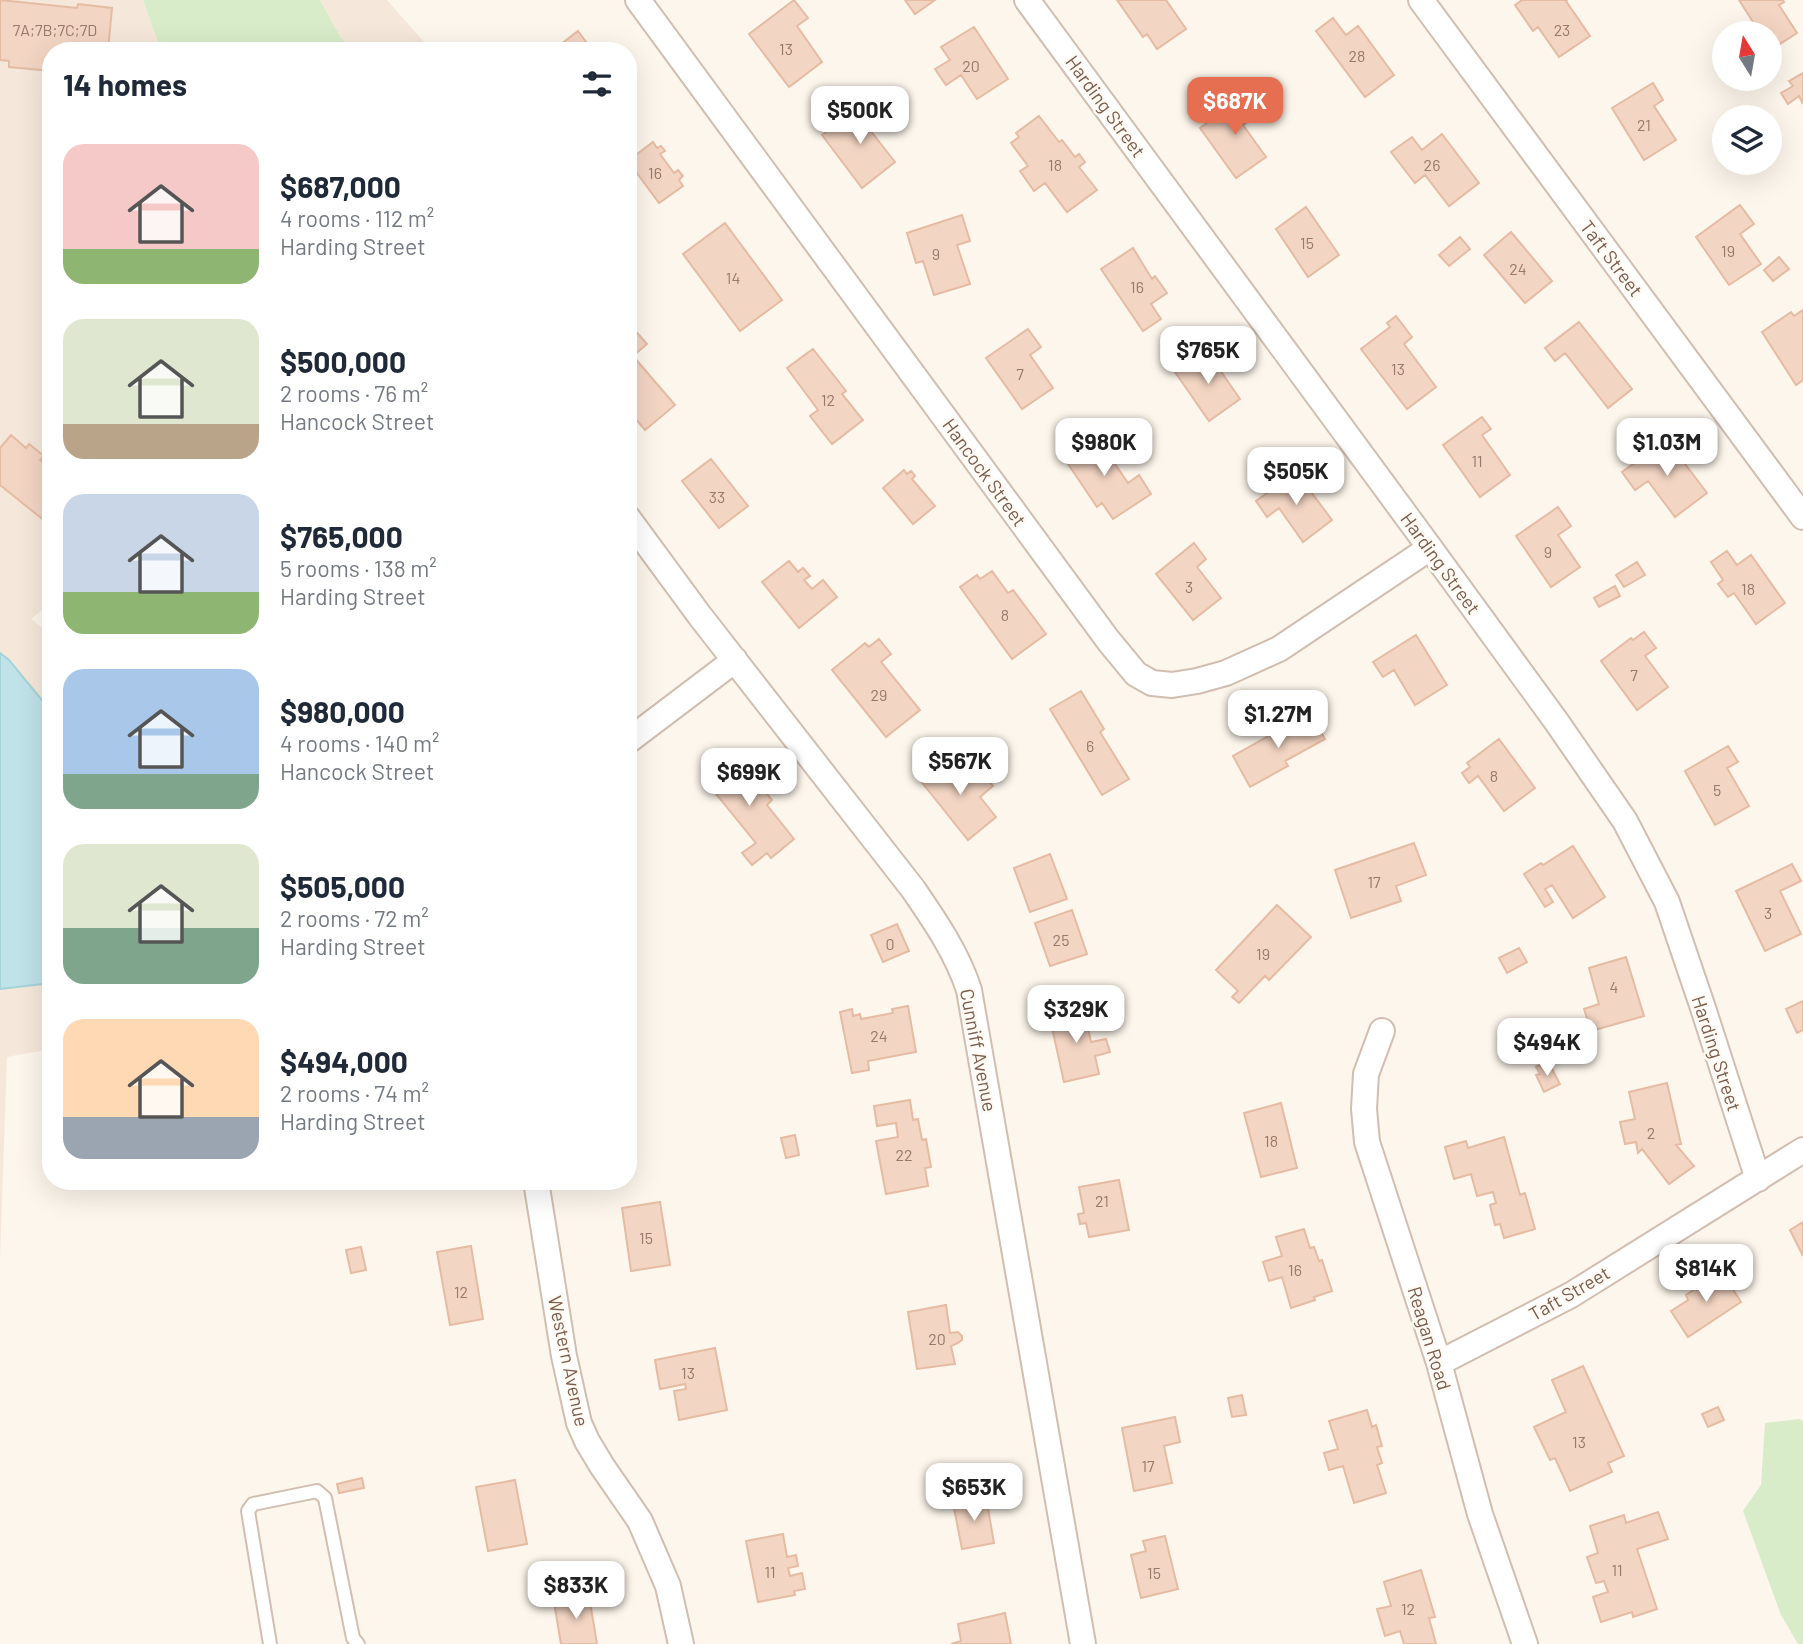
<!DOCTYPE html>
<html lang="en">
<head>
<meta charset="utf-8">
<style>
	:root { --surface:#fff; --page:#f6f6f7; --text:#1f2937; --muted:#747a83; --accent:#e76f51 }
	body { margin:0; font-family:Barlow,sans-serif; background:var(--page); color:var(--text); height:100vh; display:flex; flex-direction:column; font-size:26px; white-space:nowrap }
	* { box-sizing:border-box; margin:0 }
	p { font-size:23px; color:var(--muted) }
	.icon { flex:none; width:38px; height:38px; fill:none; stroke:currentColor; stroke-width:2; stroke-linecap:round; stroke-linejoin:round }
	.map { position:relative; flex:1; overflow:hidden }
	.details { position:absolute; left:42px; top:42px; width:595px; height:1148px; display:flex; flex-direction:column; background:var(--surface); border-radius:28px; box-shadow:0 7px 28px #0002 }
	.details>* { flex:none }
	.needle { width:46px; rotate:349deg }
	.controls { position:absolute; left:1712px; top:21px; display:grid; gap:14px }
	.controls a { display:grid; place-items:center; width:70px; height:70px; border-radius:50%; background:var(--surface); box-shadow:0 7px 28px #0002; font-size:35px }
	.price { position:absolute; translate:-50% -60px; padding:0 16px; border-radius:14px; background:#fff; color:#222; font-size:23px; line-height:46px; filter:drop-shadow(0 2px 4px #0008) }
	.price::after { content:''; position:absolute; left:50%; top:42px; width:21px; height:16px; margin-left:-10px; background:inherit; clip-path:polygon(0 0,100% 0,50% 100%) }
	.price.on { background:var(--accent); color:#fff }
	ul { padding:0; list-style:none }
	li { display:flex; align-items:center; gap:21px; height:175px; padding:0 21px }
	li span { display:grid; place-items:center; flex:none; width:196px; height:140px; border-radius:21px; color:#555 }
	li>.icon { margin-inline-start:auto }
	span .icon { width:84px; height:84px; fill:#fffc; stroke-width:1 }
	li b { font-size:30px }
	h2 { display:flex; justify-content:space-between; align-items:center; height:84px; padding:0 21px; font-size:30px }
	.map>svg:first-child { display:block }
	.residential { fill:#f5e8da }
	.green { fill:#d8ecc9 }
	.water { fill:#bfe3e8; stroke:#a5d3da; stroke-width:2 }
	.building { fill:#f3d5c3; stroke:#e6bba3; stroke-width:2 }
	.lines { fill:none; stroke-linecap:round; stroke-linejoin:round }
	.lane-casing { stroke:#d1beb0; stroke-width:16 }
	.street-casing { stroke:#d1beb0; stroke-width:28 }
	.lane { stroke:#fff; stroke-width:12 }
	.street { stroke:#fff; stroke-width:24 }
	.labels { text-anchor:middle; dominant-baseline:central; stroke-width:5; stroke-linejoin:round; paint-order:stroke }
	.number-label { font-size:16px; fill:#987a6a }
	.street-label { font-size:19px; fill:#7a5c4d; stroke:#fffaf3 }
</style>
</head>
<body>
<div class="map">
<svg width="1803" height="1644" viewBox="0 0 1803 1644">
	<rect width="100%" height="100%" fill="#fdf6ec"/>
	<path class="residential" d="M 0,0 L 143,0 L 161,51 L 51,51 L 51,603 L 31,619 L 51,635 L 51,1049 L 7,1057 L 0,1258 Z
		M 320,0 L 387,0 L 432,51 L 353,51 L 341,38 Z"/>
	<path class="green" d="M 143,0 L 320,0 L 341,38 L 353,51 L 161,51 Z
		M 1799,1419 L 1803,1421 L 1803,1644 L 1798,1644 L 1781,1615 L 1743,1511 L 1761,1485 L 1765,1423 Z"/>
	<path class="water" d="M 0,653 L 9,660 L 51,711 L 51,983 L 0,989 Z"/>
	<path class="building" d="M 0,0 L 77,8 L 78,4 L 112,8 L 108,51 L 51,51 L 51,71 L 9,67 L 9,61 L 0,60 Z
		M 794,0 L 808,18 L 797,26 L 822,62 L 789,87 L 749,34 Z
		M 905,0 L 935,0 L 915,14 Z
		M 1117,0 L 1166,0 L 1186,29 L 1157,49 L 1147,34 L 1143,37 Z
		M 1522,0 L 1567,0 L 1566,1 L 1590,36 L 1559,57 L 1538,27 L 1533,31 L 1515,5 Z
		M 1739,0 L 1783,0 L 1784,2 L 1779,5 L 1797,33 L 1769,51 L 1769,33 L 1760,33 Z
		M 1333,18 L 1346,35 L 1358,26 L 1394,75 L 1365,97 L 1316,31 Z
		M 974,27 L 1008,79 L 977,99 L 961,75 L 946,85 L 935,69 L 950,60 L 941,47 Z
		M 578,31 L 593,51 L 552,51 Z
		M 1803,73 L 1803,104 L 1799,96 L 1788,104 L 1781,93 L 1793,86 L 1789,81 Z
		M 1653,83 L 1663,100 L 1654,106 L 1676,140 L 1644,160 L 1612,108 Z
		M 1247,94 L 1260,113 L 1243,125 L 1266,157 L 1236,178 L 1200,128 Z
		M 870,104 L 882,120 L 870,130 L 895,162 L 862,188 L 822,135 L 854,111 L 857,114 Z
		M 1039,116 L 1059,142 L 1062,140 L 1075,157 L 1079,154 L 1085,162 L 1079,167 L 1097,190 L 1067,212 L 1045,183 L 1034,191 L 1020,171 L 1028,166 L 1011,143 L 1019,137 L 1016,133 Z
		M 1442,134 L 1479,183 L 1449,206 L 1425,175 L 1415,183 L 1391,152 L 1412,137 L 1422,150 Z
		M 653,142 L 657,148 L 661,146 L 665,151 L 660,154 L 674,173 L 678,170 L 683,176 L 679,180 L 683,186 L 659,203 L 628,161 Z
		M 1740,205 L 1754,224 L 1740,234 L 1761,264 L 1729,285 L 1696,237 Z
		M 1306,207 L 1339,255 L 1308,277 L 1276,229 Z
		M 962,215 L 970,241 L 957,245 L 970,284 L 934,295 L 923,261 L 916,263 L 907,233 Z
		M 725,223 L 782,300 L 740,331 L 683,254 Z
		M 1511,232 L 1552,281 L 1525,303 L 1484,255 Z
		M 1460,237 L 1470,249 L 1449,266 L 1439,255 Z
		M 1133,248 L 1152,279 L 1155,276 L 1167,293 L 1151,304 L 1161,319 L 1143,331 L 1101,269 Z
		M 1779,257 L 1789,269 L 1773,281 L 1764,270 Z
		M 1803,310 L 1803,380 L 1796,385 L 1762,332 L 1791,312 L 1794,316 Z
		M 1396,316 L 1412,337 L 1404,344 L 1436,387 L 1407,409 L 1361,349 L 1390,327 L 1387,323 Z
		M 1579,322 L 1632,389 L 1608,408 L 1565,353 L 1555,361 L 1545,348 Z
		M 631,326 L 647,344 L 633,356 L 675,405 L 645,430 L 628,410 L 628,328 Z
		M 1028,329 L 1041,347 L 1030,355 L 1053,388 L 1022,409 L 986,358 Z
		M 813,349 L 846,391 L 842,394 L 863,420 L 832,444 L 810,416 L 818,410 L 787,368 Z
		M 1206,350 L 1240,399 L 1209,421 L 1175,372 Z
		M 1482,417 L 1491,429 L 1482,435 L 1510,475 L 1480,497 L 1443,445 Z
		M 1094,433 L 1128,483 L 1139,475 L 1151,494 L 1113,519 L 1102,503 L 1097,507 L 1062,455 Z
		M 11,435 L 26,448 L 29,444 L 44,456 L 40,460 L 51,469 L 51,526 L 0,485 L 0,448 Z
		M 1667,440 L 1707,493 L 1675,517 L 1648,481 L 1635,490 L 1622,472 Z
		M 711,459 L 748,506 L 719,528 L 682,481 Z
		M 904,470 L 907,474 L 911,471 L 915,476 L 912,479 L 935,506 L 913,524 L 883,488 Z
		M 1296,472 L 1332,520 L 1303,542 L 1279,508 L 1267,517 L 1256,501 Z
		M 1558,507 L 1571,526 L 1558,535 L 1580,567 L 1551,587 L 1516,536 Z
		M 1194,543 L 1206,559 L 1197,567 L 1221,598 L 1193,620 L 1156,574 Z
		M 1727,551 L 1737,565 L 1751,555 L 1785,603 L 1756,624 L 1734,593 L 1728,597 L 1718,584 L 1723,580 L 1711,562 Z
		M 789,561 L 798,572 L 803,568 L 810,576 L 804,580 L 812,589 L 823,580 L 837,597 L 799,628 L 762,582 Z
		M 1637,562 L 1645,575 L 1624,587 L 1616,575 Z
		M 992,571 L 1008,593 L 1013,590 L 1046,634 L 1012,659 L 960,587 L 977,575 L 980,579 Z
		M 1615,586 L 1620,596 L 1599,607 L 1594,598 Z
		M 1644,632 L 1656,648 L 1645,656 L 1668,687 L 1637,710 L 1601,661 L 1631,638 L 1633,640 Z
		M 1416,635 L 1447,685 L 1415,705 L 1394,670 L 1383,677 L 1373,662 Z
		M 879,639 L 891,654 L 881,662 L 920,710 L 886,737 L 832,670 L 865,643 L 869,647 Z
		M 1081,691 L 1104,729 L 1100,732 L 1129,779 L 1102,795 L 1050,709 Z
		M 1310,713 L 1325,739 L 1285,761 L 1288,766 L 1250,787 L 1233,756 Z
		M 1499,739 L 1535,788 L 1504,811 L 1478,776 L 1469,783 L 1462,773 L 1470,767 L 1467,763 Z
		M 1728,746 L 1738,762 L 1727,768 L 1749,806 L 1715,825 L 1685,771 Z
		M 734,753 L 772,800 L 767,805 L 794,839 L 771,858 L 767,853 L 752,865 L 742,853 L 756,843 L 703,778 Z
		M 949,757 L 968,782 L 981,772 L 993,786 L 980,797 L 996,817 L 968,840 L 920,780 Z
		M 1414,843 L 1426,875 L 1396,886 L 1401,901 L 1351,918 L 1335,870 Z
		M 1573,846 L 1605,897 L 1573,918 L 1552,885 L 1545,889 L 1553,902 L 1545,907 L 1524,874 L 1541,863 L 1543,865 Z
		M 1050,854 L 1067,899 L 1030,912 L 1014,868 Z
		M 1792,864 L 1801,881 L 1780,891 L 1801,934 L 1765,951 L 1736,891 Z
		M 1277,905 L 1311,937 L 1269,980 L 1265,976 L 1239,1003 L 1232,997 L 1238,991 L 1216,970 Z
		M 1072,910 L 1087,954 L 1050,966 L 1035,923 Z
		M 897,924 L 909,951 L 883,962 L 871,935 Z
		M 1519,948 L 1527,962 L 1507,973 L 1499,958 Z
		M 1626,957 L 1644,1016 L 1591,1031 L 1584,1009 L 1599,1004 L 1589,968 Z
		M 1803,1001 L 1803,1030 L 1797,1033 L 1786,1009 Z
		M 908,1006 L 916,1052 L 868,1061 L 869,1070 L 852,1073 L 840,1012 L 852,1009 L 853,1016 L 860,1014 L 861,1019 L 893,1013 L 892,1009 Z
		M 1075,1009 L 1077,1015 L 1085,1014 L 1091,1042 L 1106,1039 L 1110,1052 L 1095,1056 L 1099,1074 L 1064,1082 L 1049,1014 Z
		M 1544,1063 L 1547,1069 L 1551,1067 L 1560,1084 L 1544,1092 L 1536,1075 L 1540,1074 L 1536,1067 Z
		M 1667,1083 L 1681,1144 L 1676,1145 L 1694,1166 L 1669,1184 L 1642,1149 L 1638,1153 L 1636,1142 L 1625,1144 L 1620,1122 L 1635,1119 L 1629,1092 Z
		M 910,1100 L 913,1120 L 918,1119 L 922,1140 L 926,1139 L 931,1167 L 925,1168 L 928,1186 L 886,1194 L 876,1141 L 898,1137 L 896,1123 L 877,1126 L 874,1106 Z
		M 1281,1103 L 1297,1168 L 1261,1177 L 1244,1113 Z
		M 795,1135 L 799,1155 L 786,1158 L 781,1138 Z
		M 1504,1137 L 1520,1195 L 1525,1193 L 1535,1229 L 1504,1238 L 1500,1224 L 1495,1225 L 1490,1205 L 1496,1203 L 1493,1192 L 1477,1196 L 1471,1174 L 1454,1179 L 1445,1147 L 1466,1141 L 1468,1148 Z
		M 1119,1180 L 1129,1230 L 1089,1237 L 1086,1223 L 1080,1224 L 1078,1214 L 1084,1213 L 1079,1187 Z
		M 660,1202 L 670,1265 L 631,1271 L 622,1208 Z
		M 1803,1222 L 1803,1256 L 1790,1230 Z
		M 1304,1229 L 1310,1248 L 1314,1247 L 1319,1261 L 1322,1260 L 1332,1291 L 1314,1297 L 1315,1300 L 1291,1308 L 1282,1277 L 1269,1281 L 1263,1262 L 1282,1256 L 1276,1237 Z
		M 471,1246 L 483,1319 L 450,1325 L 437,1252 Z
		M 361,1247 L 366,1270 L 351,1273 L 346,1250 Z
		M 1722,1272 L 1741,1302 L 1688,1337 L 1671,1311 L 1688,1300 L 1686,1295 Z
		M 946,1305 L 950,1333 L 958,1332 L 962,1336 L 962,1340 L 958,1343 L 951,1346 L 955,1364 L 917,1369 L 908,1312 Z
		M 715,1348 L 727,1410 L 679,1420 L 674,1391 L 686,1389 L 685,1384 L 660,1389 L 655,1360 Z
		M 1583,1366 L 1624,1456 L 1608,1463 L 1612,1472 L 1570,1491 L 1555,1458 L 1550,1460 L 1534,1427 L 1566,1412 L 1552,1380 Z
		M 1242,1395 L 1246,1415 L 1232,1417 L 1228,1398 Z
		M 1718,1407 L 1724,1420 L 1708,1427 L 1702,1414 Z
		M 1367,1410 L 1372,1427 L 1376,1425 L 1382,1446 L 1377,1447 L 1382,1463 L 1377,1465 L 1386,1493 L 1354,1503 L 1343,1466 L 1329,1470 L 1324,1453 L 1338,1449 L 1329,1421 Z
		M 1175,1417 L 1180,1442 L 1164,1446 L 1172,1483 L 1134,1491 L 1122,1428 Z
		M 362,1478 L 364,1488 L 339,1493 L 337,1484 Z
		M 515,1480 L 527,1544 L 488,1551 L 476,1487 Z
		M 986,1497 L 994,1543 L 962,1549 L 953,1503 Z
		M 1658,1512 L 1668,1539 L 1637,1549 L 1657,1609 L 1633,1617 L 1632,1612 L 1601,1622 L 1593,1597 L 1608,1592 L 1604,1581 L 1596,1583 L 1587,1557 L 1598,1553 L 1590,1526 L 1624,1515 L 1626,1523 Z
		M 783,1534 L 787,1557 L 796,1555 L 798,1566 L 788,1568 L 790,1576 L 802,1573 L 805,1589 L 794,1591 L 795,1595 L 758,1602 L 746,1541 Z
		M 1165,1536 L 1178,1589 L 1141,1598 L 1131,1555 L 1146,1551 L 1143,1541 Z
		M 1421,1570 L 1435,1617 L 1429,1618 L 1436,1644 L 1404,1644 L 1400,1631 L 1385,1636 L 1377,1609 L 1391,1606 L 1384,1582 Z
		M 589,1596 L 597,1644 L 561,1644 L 554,1602 Z
		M 1005,1613 L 1011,1644 L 951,1644 L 961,1641 L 958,1624 Z"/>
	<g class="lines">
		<defs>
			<path id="lane" d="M 270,1644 L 248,1511 L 253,1504 L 317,1491 L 325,1498 L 353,1638 L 358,1644"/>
			<path id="street" d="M 638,0 L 1108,640 L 1136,674 L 1152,683 L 1172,685 L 1197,681 L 1226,673 L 1279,649 L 1430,548
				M 1027,0 L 1430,548 L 1556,721 L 1625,821 L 1667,902 L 1703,1008 L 1758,1179
				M 1421,0 L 1803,517
				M 628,518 L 700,616 L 913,889 C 935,921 957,953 969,990 L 1083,1644
				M 628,741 L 735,660
				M 1382,1031 L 1366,1074 L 1364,1109 L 1367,1142 L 1439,1363 L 1480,1514 L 1525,1644
				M 536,1181 L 564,1356 L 579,1423 L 587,1441 L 602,1466 L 640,1521 L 668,1586 L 681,1644
				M 1439,1363 L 1571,1295 L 1803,1150"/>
		</defs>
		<use href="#lane" class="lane-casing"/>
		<use href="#street" class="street-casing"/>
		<use href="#lane" class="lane"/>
		<use href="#street" class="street"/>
	</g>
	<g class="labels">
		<g class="number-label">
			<text x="55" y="29">7A;7B;7C;7D</text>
			<text x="1562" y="29">23</text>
			<text x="786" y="48">13</text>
			<text x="1357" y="55">28</text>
			<text x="971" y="65">20</text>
			<text x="1644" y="124">21</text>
			<text x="1055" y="164">18</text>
			<text x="1432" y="164">26</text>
			<text x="655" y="172">16</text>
			<text x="1307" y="242">15</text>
			<text x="1728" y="250">19</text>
			<text x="936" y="253">9</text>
			<text x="1518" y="268">24</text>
			<text x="733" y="277">14</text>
			<text x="1137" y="286">16</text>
			<text x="1398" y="368">13</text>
			<text x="1020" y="373">7</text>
			<text x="828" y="399">12</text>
			<text x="1477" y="460">11</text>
			<text x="717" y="496">33</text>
			<text x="1548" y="551">9</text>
			<text x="1189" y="586">3</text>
			<text x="1748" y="588">18</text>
			<text x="1005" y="614">8</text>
			<text x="1634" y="674">7</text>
			<text x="879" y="694">29</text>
			<text x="1090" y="745">6</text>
			<text x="1494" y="775">8</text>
			<text x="1717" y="789">5</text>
			<text x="1374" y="881">17</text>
			<text x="1768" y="912">3</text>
			<text x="1061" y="939">25</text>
			<text x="890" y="943">0</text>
			<text x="1263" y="953">19</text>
			<text x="1614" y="986">4</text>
			<text x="879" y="1035">24</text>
			<text x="1651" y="1132">2</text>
			<text x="1271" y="1140">18</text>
			<text x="904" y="1154">22</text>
			<text x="1102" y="1200">21</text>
			<text x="646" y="1237">15</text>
			<text x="1295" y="1269">16</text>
			<text x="461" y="1291">12</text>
			<text x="937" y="1338">20</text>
			<text x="688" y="1372">13</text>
			<text x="1579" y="1441">13</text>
			<text x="1148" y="1465">17</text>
			<text x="1617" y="1569">11</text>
			<text x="770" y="1571">11</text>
			<text x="1154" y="1572">15</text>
			<text x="1408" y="1608">12</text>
		</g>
		<g class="street-label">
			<text transform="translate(1106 106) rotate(54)">Harding Street</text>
			<text transform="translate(1612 258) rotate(53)">Taft Street</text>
			<text transform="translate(985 472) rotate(54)">Hancock Street</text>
			<text transform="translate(1441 563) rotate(54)">Harding Street</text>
			<text transform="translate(979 1050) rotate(79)">Cunniff Avenue</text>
			<text transform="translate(1717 1053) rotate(72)">Harding Street</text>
			<text transform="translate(1569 1293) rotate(-30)">Taft Street</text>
			<text transform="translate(1430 1338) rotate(73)">Reagan Road</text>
			<text transform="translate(569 1361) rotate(78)">Western Avenue</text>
		</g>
	</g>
</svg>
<div class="controls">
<a><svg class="needle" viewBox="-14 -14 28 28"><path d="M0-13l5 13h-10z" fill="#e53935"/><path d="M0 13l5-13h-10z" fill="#747a83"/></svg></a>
<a><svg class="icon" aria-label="layers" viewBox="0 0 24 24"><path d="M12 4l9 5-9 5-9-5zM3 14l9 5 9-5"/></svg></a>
</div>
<b class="price on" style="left:1235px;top:137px">$687K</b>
<b class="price" style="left:860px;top:146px">$500K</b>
<b class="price" style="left:1208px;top:386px">$765K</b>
<b class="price" style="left:1104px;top:478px">$980K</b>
<b class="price" style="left:1667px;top:478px">$1.03M</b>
<b class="price" style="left:1296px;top:507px">$505K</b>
<b class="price" style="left:1278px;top:750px">$1.27M</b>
<b class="price" style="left:960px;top:797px">$567K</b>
<b class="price" style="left:749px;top:808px">$699K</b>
<b class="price" style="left:1076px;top:1045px">$329K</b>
<b class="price" style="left:1547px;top:1078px">$494K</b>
<b class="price" style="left:1706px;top:1304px">$814K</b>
<b class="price" style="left:974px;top:1523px">$653K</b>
<b class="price" style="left:576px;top:1621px">$833K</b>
<section class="details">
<h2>14 homes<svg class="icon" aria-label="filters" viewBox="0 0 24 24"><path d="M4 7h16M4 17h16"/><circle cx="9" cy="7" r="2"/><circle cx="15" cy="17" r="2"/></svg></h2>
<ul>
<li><span style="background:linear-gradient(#f6c9c9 75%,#8fb573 0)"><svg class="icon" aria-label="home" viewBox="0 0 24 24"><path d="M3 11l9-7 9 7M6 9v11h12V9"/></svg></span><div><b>$687,000</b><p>4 rooms · 112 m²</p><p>Harding Street</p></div></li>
<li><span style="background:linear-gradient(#dfe7d0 75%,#b9a48a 0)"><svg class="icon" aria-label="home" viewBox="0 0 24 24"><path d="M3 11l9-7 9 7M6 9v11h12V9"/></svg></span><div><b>$500,000</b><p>2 rooms · 76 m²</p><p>Hancock Street</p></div></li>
<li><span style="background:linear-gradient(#c9d6e8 70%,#8fb573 0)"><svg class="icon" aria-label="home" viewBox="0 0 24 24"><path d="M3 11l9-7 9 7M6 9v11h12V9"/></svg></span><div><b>$765,000</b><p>5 rooms · 138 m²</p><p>Harding Street</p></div></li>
<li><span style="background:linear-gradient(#a9c7e8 75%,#7fa58c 0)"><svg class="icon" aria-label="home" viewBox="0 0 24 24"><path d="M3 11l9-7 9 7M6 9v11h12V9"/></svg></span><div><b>$980,000</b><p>4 rooms · 140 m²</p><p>Hancock Street</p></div></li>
<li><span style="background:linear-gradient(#dfe7d0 60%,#7fa58c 0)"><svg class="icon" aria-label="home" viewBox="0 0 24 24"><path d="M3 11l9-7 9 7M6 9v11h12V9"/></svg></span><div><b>$505,000</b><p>2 rooms · 72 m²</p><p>Harding Street</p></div></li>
<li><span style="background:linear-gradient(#ffd9b3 70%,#9aa5b1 0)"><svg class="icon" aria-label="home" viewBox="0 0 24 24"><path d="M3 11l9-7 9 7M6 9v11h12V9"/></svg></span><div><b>$494,000</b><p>2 rooms · 74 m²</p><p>Harding Street</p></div></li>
</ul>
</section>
</div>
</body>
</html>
